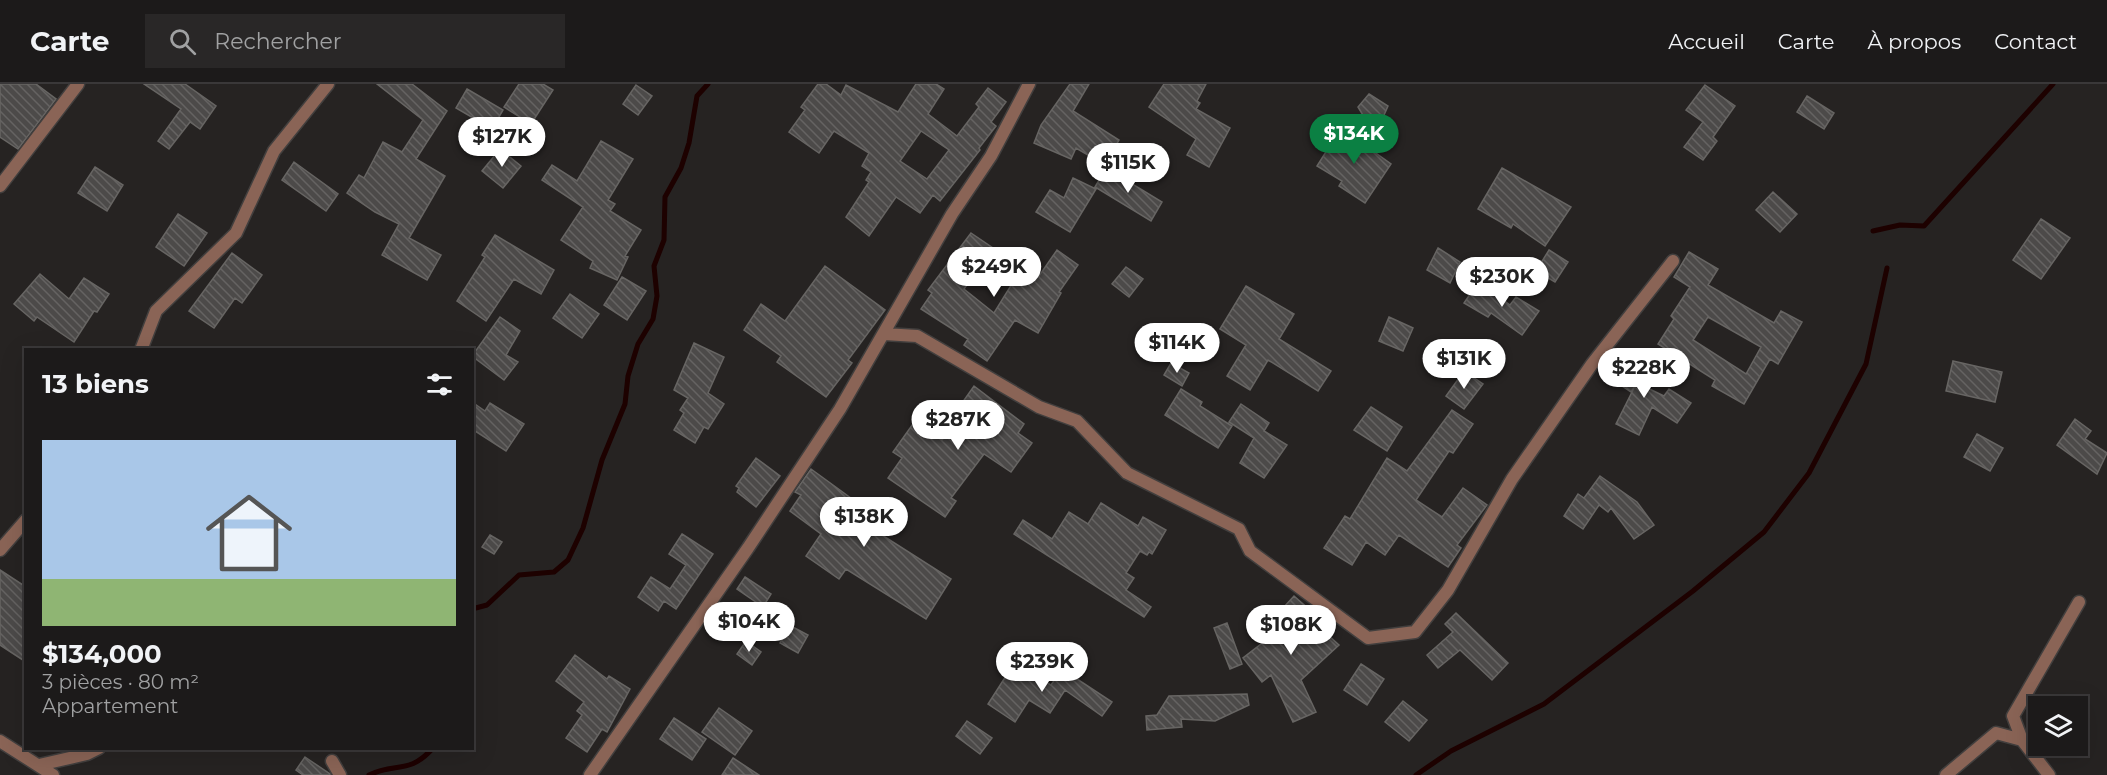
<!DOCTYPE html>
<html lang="fr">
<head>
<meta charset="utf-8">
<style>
	:root { --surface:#1c1a1a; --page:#292727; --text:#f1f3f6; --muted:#a0a1a2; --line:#3a3839; --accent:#0b8043 }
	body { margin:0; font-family:Montserrat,sans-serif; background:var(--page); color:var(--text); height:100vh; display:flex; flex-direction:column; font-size:22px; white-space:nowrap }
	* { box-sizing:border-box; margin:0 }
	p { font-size:20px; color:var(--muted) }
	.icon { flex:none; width:33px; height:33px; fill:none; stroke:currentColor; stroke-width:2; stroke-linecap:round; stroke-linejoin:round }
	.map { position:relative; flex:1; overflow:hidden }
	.sheet { position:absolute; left:24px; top:264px; width:450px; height:402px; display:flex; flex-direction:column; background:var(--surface); border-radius:0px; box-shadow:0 6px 24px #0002,0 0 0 2px var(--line) }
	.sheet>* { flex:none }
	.fabs { position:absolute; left:2028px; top:612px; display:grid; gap:12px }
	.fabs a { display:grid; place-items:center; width:60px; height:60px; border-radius:0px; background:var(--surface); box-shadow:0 6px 24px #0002,0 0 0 2px var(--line); font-size:30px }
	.price { position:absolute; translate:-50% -51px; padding:0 14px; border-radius:21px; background:#fff; color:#222; font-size:20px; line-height:39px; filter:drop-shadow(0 2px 3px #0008) }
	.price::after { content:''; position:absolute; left:50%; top:36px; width:18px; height:14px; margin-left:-9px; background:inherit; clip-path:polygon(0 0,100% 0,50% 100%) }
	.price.selected { background:var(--accent); color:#fff }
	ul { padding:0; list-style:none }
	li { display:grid; align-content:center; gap:12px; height:318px; padding:0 18px }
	li span { display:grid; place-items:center; height:186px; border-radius:0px; color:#555 }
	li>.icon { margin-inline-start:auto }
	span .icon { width:108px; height:108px; fill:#fffc; stroke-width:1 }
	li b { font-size:26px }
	h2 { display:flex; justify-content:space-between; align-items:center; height:72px; padding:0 18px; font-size:26px }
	header { display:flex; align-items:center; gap:36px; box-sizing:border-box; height:84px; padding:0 30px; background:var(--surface); border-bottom:2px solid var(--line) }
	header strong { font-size:28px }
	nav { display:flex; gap:33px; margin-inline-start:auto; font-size:21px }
	.search { width:420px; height:54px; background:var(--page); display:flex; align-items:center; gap:15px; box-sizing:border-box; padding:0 21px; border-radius:0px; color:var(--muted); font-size:22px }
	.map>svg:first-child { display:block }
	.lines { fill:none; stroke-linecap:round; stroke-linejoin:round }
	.stream { stroke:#1d0100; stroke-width:5 }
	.building { fill:url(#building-back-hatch); stroke:#676563; stroke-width:1.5; fill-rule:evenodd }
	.street-casing { stroke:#423f3e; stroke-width:15 }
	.street { stroke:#8a6456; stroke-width:12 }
</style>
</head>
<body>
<header>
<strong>Carte</strong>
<div class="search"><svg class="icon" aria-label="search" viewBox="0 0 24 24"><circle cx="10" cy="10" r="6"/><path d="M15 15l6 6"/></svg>Rechercher</div>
<nav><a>Accueil</a><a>Carte</a><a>À propos</a><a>Contact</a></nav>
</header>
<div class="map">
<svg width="2107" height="691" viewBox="0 0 2107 691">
	<defs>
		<pattern id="building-back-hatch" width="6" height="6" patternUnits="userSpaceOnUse" patternTransform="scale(1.5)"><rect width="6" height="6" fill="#4c4a49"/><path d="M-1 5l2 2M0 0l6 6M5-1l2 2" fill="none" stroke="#656362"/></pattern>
	</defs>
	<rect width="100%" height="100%" fill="#262322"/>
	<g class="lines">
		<path class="stream" d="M 1873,147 L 1900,141 L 1924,142 L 2053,0
			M 472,525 L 487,521 L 519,491 L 554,488 L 568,476 L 583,444 L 602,376 L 625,320 L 628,292 L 638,260 L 653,235 L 657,212 L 654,182 L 664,156 L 665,113 L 681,84 L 689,59 L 697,12 L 708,0
			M 369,691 C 396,678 409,691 433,664
			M 1416,691 L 1451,667 L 1544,620 L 1693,507 L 1764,448 L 1809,389 L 1866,280 L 1887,184"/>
	</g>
	<path class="building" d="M 0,0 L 36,0 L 56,15 L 18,65 L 0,53 Z
		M 144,0 L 185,0 L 216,22 L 200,45 L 190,38 L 169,65 L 158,57 L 181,25 Z
		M 377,0 L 412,0 L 447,27 L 416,75 L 445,92 L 409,154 L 441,171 L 427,196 L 382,171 L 399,140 L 375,128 L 347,109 L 359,91 L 364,94 L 383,58 L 402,68 L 423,36 Z
		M 519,0 L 543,0 L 553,6 L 531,40 L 504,23 Z
		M 818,0 L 826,0 L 841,11 L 846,1 L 898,28 L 916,0 L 936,0 L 944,5 L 928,30 L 957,52 L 979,23 L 976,20 L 988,4 L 1006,18 L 991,38 L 996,42 L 979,64 L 980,66 L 940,117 L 933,111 L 920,129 L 896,113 L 869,152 L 846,133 L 869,98 L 866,96 L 871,88 L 862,82 L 869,69 L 834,47 L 819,69 L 789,48 L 805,26 L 801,23 ZM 921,47 L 949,66 L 927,95 L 900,77 Z
		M 1070,0 L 1089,0 L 1073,27 L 1119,56 L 1105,81 L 1076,64 L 1071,75 L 1034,59 L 1041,41 Z
		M 1164,0 L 1206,0 L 1197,17 L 1200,19 L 1196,25 L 1230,44 L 1209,83 L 1187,71 L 1196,55 L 1149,23 Z
		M 636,1 L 652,12 L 638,31 L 623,20 Z
		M 1705,1 L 1735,22 L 1713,53 L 1717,57 L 1703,76 L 1684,63 L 1703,38 L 1686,26 Z
		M 467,5 L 503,26 L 492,45 L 456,24 Z
		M 1369,10 L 1388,22 L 1380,40 L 1372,36 L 1369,41 L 1358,23 Z
		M 1807,12 L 1834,29 L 1824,45 L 1797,28 Z
		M 1341,44 L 1391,80 L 1365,119 L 1339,102 L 1342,97 L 1317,82 Z
		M 601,57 L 633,75 L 608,116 L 615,120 L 610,127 L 641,146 L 625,172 L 628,173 L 617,196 L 590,184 L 593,177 L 561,156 L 583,123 L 542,96 L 552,81 L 577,97 Z
		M 500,65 L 521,82 L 503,104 L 482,87 Z
		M 294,78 L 338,110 L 326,127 L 282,96 Z
		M 95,83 L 123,101 L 107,127 L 78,109 Z
		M 1106,84 L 1162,118 L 1151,137 L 1095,103 Z
		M 1502,84 L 1571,123 L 1545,162 L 1513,140 L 1511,144 L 1478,125 Z
		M 1073,94 L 1096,105 L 1070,148 L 1036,128 L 1050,106 L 1064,114 Z
		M 1773,108 L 1797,130 L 1780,148 L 1756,126 Z
		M 178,130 L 207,149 L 184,182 L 156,163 Z
		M 2041,135 L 2070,154 L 2041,195 L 2013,176 Z
		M 971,149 L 993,164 L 964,205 L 994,229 L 1023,182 L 1039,192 L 1057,166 L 1078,181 L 1059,208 L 1061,209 L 1038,249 L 1015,236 L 987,277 L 964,261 L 968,255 L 921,225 L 932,209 L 928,206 Z
		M 495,151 L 554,186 L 541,210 L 514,195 L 486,237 L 457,217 L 485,173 L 482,171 Z
		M 1438,164 L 1460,178 L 1450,199 L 1427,186 Z
		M 1549,166 L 1568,178 L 1555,198 L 1536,187 Z
		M 1689,168 L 1718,185 L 1708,201 L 1774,239 L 1781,227 L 1802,238 L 1778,280 L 1770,275 L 1744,320 L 1712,302 L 1715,296 L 1658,260 L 1674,235 L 1671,232 L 1690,203 L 1674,193 ZM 1708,233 L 1761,263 L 1746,290 L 1693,256 Z
		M 232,169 L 262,191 L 242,219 L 235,214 L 214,244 L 189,227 Z
		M 825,182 L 885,226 L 848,276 L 852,279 L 826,313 L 777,278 L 781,272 L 744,246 L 761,220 L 785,237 Z
		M 1126,183 L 1143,195 L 1129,213 L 1112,200 Z
		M 40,190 L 69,215 L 84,194 L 109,210 L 97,228 L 94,227 L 74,258 L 37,233 L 34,237 L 14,220 Z
		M 622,193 L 646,207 L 627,236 L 604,221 Z
		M 1479,197 L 1510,221 L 1516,213 L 1539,227 L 1522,251 L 1491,229 L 1488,233 L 1464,219 Z
		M 1246,202 L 1294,230 L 1279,255 L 1331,287 L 1318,307 L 1268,276 L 1250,306 L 1227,292 L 1246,261 L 1220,245 Z
		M 570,210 L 599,230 L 582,254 L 553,234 Z
		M 500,233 L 520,247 L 506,271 L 518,278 L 504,296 L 472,272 Z
		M 1389,233 L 1413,244 L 1403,267 L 1379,257 Z
		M 694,259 L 724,273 L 708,309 L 724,320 L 708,345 L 704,343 L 695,359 L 674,346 L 684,329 L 680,326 L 688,314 L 674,306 Z
		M 1620,273 L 1643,291 L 1637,299 L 1664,312 L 1669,305 L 1691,319 L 1677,339 L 1652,323 L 1639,351 L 1616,340 L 1635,302 L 1631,308 L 1607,292 Z
		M 1953,277 L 2002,288 L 1995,318 L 1946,307 Z
		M 1171,279 L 1189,289 L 1182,302 L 1164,291 Z
		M 1464,287 L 1483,300 L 1464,325 L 1446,312 Z
		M 974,302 L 1024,340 L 1018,349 L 1032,359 L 1011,388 L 984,370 L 951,414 L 956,417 L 945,433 L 888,394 L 902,374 L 893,368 L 915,337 L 942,356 L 967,323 L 962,319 Z
		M 1181,305 L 1202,318 L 1200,322 L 1232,342 L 1218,364 L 1165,331 Z
		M 472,318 L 485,327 L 490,319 L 524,340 L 506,367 L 472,345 Z
		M 1241,320 L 1269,339 L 1264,347 L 1287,361 L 1264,394 L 1240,379 L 1254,354 L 1229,338 Z
		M 1371,323 L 1402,343 L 1387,367 L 1354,346 Z
		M 1452,326 L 1473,340 L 1453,369 L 1449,367 L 1416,416 L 1442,433 L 1463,404 L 1487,421 L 1457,461 L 1461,464 L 1448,483 L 1399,451 L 1385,471 L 1366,458 L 1352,481 L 1324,464 L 1345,432 L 1350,435 L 1387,374 L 1407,387 Z
		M 2075,335 L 2091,347 L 2085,355 L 2107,369 L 2097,390 L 2057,361 Z
		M 1977,350 L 2003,364 L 1990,387 L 1964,373 Z
		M 756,374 L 780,392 L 756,423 L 737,408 L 739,404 L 736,402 Z
		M 811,385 L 859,420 L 857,424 L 879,439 L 874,446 L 951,495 L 926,535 L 846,485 L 839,495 L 806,472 L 821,450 L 790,427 L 801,411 L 795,408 Z
		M 1600,392 L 1637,418 L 1654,441 L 1634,455 L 1611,424 L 1608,428 L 1599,421 L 1583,445 L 1564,432 L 1578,410 L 1584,414 Z
		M 1101,419 L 1138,442 L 1143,433 L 1166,446 L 1152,470 L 1149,468 L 1147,471 L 1140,467 L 1126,489 L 1134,494 L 1126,506 L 1151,523 L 1144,533 L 1014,450 L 1023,436 L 1052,455 L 1069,428 L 1088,440 Z
		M 682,450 L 713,470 L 676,525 L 664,517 L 658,527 L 638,513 L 651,493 L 670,505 L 686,481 L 669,470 Z
		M 490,451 L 502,458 L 494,470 L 482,463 Z
		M 0,486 L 26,503 L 26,578 L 0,561 Z
		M 745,493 L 771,510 L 763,523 L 737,505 Z
		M 1294,512 L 1310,526 L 1306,531 L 1339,561 L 1301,596 L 1316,628 L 1293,638 L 1271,591 L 1262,598 L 1243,574 L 1270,553 L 1261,543 L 1272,534 L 1273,535 Z
		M 1456,529 L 1508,579 L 1492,596 L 1460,566 L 1438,584 L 1427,571 L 1453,548 L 1445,540 Z
		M 1227,539 L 1242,580 L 1230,585 L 1214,544 Z
		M 789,541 L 808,551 L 798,569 L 780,559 Z
		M 746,557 L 761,568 L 752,581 L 737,570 Z
		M 575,571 L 607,595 L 609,592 L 630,605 L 607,648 L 602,645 L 587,668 L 566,654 L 582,631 L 577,627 L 584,618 L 556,597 Z
		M 1361,580 L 1384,595 L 1367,621 L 1344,606 Z
		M 1013,581 L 1051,601 L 1062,585 L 1112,618 L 1102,632 L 1065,606 L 1050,629 L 1029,616 L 1015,638 L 988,620 Z
		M 1247,610 L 1249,621 L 1215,637 L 1181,635 L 1182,643 L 1147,646 L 1146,632 L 1157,631 L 1169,612 Z
		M 1403,617 L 1427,636 L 1409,657 L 1385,638 Z
		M 719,624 L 752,647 L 735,671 L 702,648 Z
		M 674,634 L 706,655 L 692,676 L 660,655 Z
		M 967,637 L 992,654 L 980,670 L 956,652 Z
		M 305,673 L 330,690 L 330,691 L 303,691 L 296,686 Z
		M 733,674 L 759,691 L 722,691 Z"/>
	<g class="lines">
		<defs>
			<path id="street" d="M 0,102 L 78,0
				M 884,250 L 917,252 L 1039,323 L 1077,337 L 1127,389 L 1239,445 L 1250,467 L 1368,554 L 1415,548 L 1448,506 L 1512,395 L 1592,280 L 1673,177
				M 141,266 L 156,227 L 236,149 L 274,67 L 328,0
				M 0,466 L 26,436
				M 2022,656 L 2013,632 L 2079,518
				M 0,657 L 53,691
				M 332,677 L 340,691
				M 39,681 L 87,670 L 99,664
				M 590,691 L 748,464 L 840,325 L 952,130 L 991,72 L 1029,0
				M 1946,691 L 1996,649 L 2022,656 L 2049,691"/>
		</defs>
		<use href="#street" class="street-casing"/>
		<use href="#street" class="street"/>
	</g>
</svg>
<div class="fabs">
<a><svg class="icon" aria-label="layers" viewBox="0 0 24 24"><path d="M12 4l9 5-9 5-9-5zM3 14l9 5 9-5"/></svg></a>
</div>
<b class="price selected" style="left:1354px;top:81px">$134K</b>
<b class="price" style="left:502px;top:84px">$127K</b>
<b class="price" style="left:1128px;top:110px">$115K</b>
<b class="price" style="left:994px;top:214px">$249K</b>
<b class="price" style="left:1502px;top:224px">$230K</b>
<b class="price" style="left:1177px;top:290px">$114K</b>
<b class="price" style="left:1464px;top:306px">$131K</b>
<b class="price" style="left:1644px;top:315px">$228K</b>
<b class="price" style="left:958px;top:367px">$287K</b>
<b class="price" style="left:864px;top:464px">$138K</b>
<b class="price" style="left:749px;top:569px">$104K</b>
<b class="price" style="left:1291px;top:572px">$108K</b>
<b class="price" style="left:1042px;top:609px">$239K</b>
<section class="sheet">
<h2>13 biens<svg class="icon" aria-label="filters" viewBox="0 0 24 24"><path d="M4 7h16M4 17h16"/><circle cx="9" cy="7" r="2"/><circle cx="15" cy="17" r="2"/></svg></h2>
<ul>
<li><span style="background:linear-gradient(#a9c7e8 75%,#8fb573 0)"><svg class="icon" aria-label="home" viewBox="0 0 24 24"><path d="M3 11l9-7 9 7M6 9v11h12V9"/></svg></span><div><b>$134,000</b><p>3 pièces · 80 m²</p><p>Appartement</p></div></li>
</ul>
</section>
</div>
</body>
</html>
